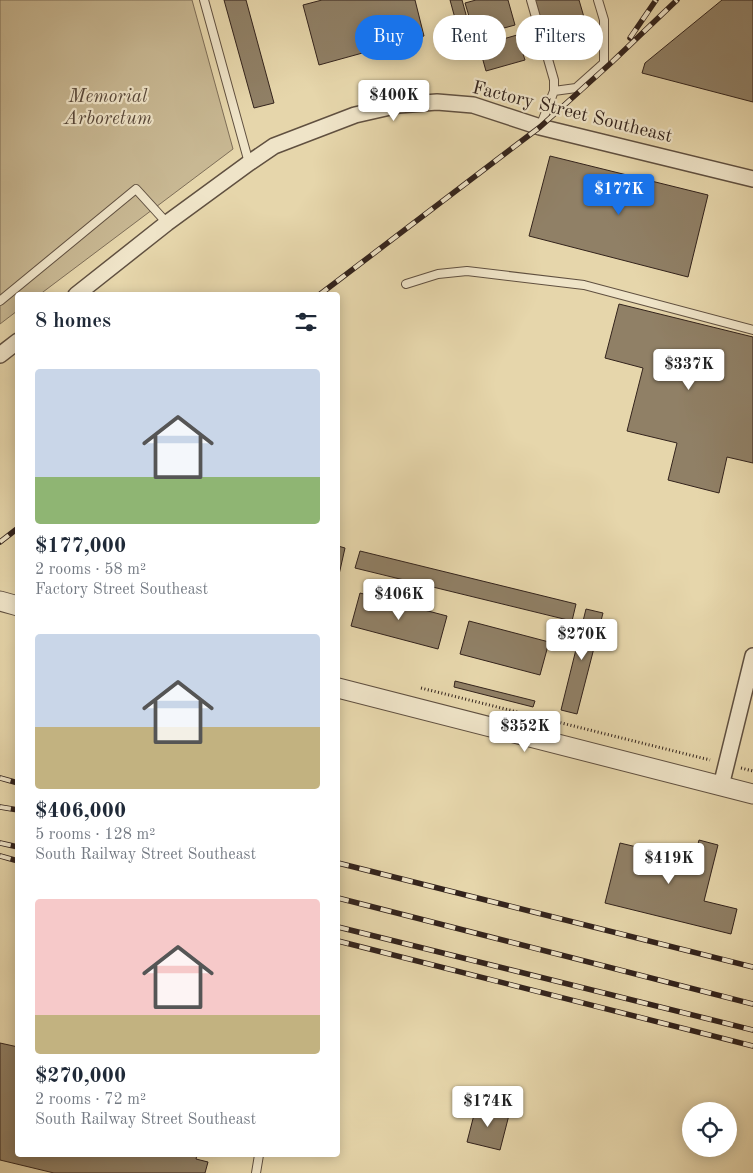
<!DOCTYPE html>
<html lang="en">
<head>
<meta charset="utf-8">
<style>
	:root { --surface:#fff; --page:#f6f6f7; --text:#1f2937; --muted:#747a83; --accent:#1a73e8 }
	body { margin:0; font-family:"Old Standard TT",serif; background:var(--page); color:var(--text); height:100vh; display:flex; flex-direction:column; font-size:19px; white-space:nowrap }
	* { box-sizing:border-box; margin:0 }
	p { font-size:16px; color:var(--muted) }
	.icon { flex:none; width:28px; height:28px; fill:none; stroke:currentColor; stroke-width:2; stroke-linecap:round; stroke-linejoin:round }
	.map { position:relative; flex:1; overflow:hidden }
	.side { position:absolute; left:15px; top:292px; width:325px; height:865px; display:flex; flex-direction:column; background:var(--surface); border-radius:5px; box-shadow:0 2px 12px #0003 }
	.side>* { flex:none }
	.top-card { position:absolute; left:355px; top:15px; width:322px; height:45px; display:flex; gap:10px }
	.tools { position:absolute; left:682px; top:1102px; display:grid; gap:10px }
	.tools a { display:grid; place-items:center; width:55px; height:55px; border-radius:50%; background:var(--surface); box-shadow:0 2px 12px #0003; font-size:25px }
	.price { position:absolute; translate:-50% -42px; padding:0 11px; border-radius:5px; background:#fff; color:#222; font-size:16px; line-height:32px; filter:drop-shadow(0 1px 2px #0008) }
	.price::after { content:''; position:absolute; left:50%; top:30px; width:15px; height:11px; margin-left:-8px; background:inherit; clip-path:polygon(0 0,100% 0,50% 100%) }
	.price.on { background:var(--accent); color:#fff }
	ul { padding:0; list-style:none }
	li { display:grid; align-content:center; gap:10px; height:265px; padding:0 20px }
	li span { display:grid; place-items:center; height:155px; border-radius:5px; color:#555 }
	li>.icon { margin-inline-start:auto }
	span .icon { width:90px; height:90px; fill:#fffc; stroke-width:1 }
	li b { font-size:21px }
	h2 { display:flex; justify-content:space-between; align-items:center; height:60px; padding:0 20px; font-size:21px }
	.pill { padding:0 18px; border-radius:22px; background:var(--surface); box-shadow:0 2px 12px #0003; font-size:18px; line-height:45px }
	.pill.on { background:var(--accent); color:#fff }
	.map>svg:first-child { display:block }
	.green { fill:#c8b893; stroke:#7e6e58 }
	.building { fill:#908066; stroke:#33231c }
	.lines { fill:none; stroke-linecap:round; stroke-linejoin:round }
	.service-casing { stroke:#605040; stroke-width:10 }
	.minor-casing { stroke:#605040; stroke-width:18 }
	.tertiary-casing { stroke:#605040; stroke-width:21 }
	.path { stroke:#33231c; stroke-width:3; stroke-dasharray:1 2.5; stroke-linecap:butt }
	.service { stroke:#efe4c8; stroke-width:8 }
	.minor { stroke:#efe4c8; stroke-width:15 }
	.tertiary { stroke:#efe4c8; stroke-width:19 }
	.rail-casing { stroke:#33231c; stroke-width:5.5 }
	.rail { stroke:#efe4c8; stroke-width:4; stroke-dasharray:11; stroke-linecap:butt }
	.labels { text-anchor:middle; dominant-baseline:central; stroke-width:4.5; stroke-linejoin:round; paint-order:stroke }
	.park-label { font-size:19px; font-style:italic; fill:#58483a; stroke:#efe4c8 }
	.street-label { font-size:19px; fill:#33231c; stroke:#efe4c8 }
</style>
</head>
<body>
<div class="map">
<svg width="753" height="1173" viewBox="0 0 753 1173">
	<rect width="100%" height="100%" fill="#e6d6ab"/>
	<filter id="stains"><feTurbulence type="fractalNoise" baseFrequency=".004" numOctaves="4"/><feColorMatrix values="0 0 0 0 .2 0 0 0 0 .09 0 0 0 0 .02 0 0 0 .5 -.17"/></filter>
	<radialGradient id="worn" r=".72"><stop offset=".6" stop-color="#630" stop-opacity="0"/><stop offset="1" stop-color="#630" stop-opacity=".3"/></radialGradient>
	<path class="green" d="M 0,0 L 192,0 L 233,149 L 39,295 L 18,295 L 17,311 L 0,324 Z"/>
	<path class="building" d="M 224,0 L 246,0 L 274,103 L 254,108 Z
		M 322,0 L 415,0 L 424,36 L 319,65 L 303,5 Z
		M 450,0 L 462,0 L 473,40 L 462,44 Z
		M 476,0 L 508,0 L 515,25 L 475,36 L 465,3 Z
		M 535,0 L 579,0 L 586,24 L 565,30 L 563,23 L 544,29 Z
		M 722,0 L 753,0 L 753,102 L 642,73 L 645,63 Z
		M 517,35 L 525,60 L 486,71 L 479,46 Z
		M 550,156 L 708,195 L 688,277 L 529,236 Z
		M 619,304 L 753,337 L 753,463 L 727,457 L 719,493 L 668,480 L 677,443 L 627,431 L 643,368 L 605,358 Z
		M 338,546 L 345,548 L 338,579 Z
		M 360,551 L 576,604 L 572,621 L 355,568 Z
		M 360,593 L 447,616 L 438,649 L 351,626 Z
		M 586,609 L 603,613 L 577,714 L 561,710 Z
		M 469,621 L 549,642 L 540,675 L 460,654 Z
		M 455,681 L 535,701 L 533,707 L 454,687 Z
		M 699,840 L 718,845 L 704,901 L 737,909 L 731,934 L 605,903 L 620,843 L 662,853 L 664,844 L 696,852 Z
		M 0,1043 L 18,1047 L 18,1155 L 197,1155 L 196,1159 L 208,1162 L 205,1173 L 54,1173 L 0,1160 Z
		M 476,1107 L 509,1115 L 500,1150 L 467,1142 Z"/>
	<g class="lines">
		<defs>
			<path id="service" d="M 204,0 L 249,163
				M 531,0 L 554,80 L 554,91 L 540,127
				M 554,91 L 576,88 L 604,63 L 604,20 L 598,0
				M 406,284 L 438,274 L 467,271 L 584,285 L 753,330
				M 0,301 L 136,189 L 167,223
				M 256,1173 L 259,1155"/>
			<path id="minor" d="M 76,295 L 167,223 L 249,163 L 274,146 L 355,115 L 399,105 L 437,102 L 473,105 L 540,127 L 753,179
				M 0,355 L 18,341
				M 721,786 L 753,656"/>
			<path id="tertiary" d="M 0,601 L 18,606
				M 338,688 L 753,794"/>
		</defs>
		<use href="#service" class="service-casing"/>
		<use href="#minor" class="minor-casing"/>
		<use href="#tertiary" class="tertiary-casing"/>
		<path class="path" d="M 421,688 L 710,760
			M 741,768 L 753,771"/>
		<use href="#service" class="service"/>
		<use href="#minor" class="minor"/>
		<use href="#tertiary" class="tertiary"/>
		<defs>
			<path id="rail" d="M 630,38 L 656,0
				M 319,295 L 540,127 L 612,62 L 677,0
				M 0,542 L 18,528
				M 0,778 L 18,783
				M 0,807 L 18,810
				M 0,843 L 18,847
				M 0,856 L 18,861
				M 338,863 L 753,967
				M 338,898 L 753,1004
				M 338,927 L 753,1030
				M 338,941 L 753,1046"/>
		</defs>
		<use href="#rail" class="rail-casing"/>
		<use href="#rail" class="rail"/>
	</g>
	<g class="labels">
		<g class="park-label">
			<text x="108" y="97">Memorial<tspan x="108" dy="22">Arboretum</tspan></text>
		</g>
		<g class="street-label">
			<text transform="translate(572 113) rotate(14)">Factory Street Southeast</text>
		</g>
	</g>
	<rect width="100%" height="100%" filter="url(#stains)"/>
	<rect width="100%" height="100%" fill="url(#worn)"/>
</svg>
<div class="tools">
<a><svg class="icon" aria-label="locate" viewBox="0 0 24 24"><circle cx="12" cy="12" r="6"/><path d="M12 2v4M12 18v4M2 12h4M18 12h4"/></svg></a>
</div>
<b class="price" style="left:394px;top:122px">$400K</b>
<b class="price on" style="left:619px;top:216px">$177K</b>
<b class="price" style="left:689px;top:391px">$337K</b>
<b class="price" style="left:399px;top:621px">$406K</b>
<b class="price" style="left:582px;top:661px">$270K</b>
<b class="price" style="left:525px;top:753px">$352K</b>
<b class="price" style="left:669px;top:885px">$419K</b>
<b class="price" style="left:488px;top:1128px">$174K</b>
<div class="top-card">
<a class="pill on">Buy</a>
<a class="pill">Rent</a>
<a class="pill">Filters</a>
</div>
<section class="side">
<h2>8 homes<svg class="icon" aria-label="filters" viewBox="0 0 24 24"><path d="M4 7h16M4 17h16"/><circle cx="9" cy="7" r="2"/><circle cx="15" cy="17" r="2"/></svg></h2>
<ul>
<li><span style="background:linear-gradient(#c9d6e8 70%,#8fb573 0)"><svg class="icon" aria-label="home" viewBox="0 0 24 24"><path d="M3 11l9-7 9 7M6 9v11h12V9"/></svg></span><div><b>$177,000</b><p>2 rooms · 58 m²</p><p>Factory Street Southeast</p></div></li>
<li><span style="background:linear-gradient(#c9d6e8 60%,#c2b280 0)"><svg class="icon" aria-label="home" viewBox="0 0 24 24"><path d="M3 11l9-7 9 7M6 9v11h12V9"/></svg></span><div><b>$406,000</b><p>5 rooms · 128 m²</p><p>South Railway Street Southeast</p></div></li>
<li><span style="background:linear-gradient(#f6c9c9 75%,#c2b280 0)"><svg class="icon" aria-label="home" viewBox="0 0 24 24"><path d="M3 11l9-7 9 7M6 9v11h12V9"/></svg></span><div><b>$270,000</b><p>2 rooms · 72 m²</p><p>South Railway Street Southeast</p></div></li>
</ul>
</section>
</div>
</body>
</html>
